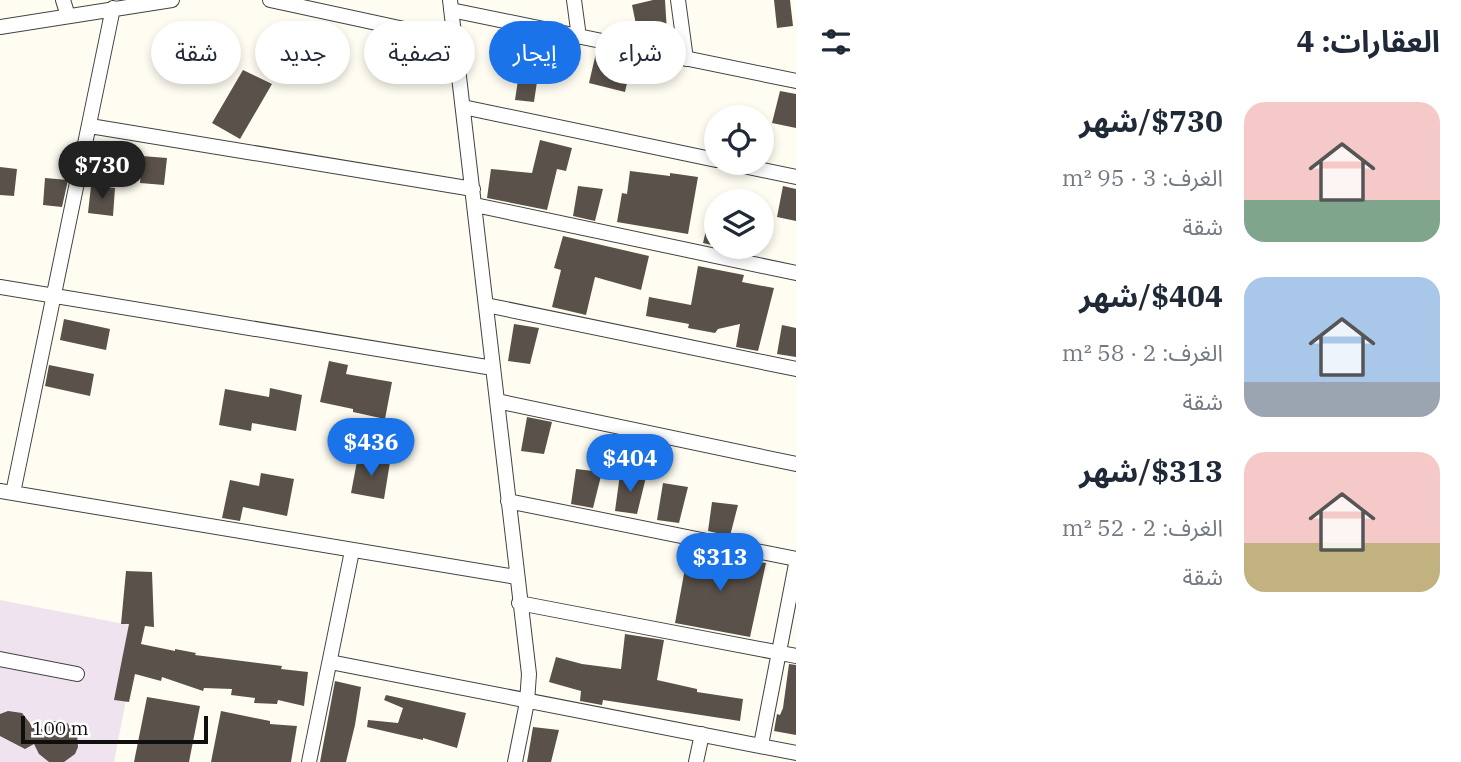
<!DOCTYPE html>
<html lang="ar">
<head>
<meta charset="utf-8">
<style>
	:root { --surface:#fff; --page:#f2f2f3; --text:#1f2937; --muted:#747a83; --accent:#1a73e8 }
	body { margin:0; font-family:"IBM Plex Serif","Noto Sans Arabic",serif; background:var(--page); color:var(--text); direction:rtl; height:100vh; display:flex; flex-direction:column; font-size:26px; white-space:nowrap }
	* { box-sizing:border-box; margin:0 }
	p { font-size:23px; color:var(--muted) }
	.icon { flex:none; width:38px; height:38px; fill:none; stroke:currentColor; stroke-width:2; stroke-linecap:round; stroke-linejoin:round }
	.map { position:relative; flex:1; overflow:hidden; direction:ltr }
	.details { display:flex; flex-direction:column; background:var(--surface); width:665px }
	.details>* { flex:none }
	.top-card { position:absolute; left:21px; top:21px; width:665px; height:63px; direction:rtl; display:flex; gap:14px }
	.fabs { position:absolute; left:704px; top:105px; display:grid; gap:14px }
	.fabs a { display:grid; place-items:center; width:70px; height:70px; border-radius:50%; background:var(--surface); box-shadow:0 4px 10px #0003; font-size:35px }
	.scale { position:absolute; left:21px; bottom:18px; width:187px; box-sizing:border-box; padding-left:7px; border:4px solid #0f0f0f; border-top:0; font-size:19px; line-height:24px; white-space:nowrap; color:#0f0f0f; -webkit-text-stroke:5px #fff; paint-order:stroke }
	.price { position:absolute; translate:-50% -60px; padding:0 16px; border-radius:24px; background:var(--accent); color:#fff; font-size:23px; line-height:46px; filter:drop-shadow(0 2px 4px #0008) }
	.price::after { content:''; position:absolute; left:50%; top:42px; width:21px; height:16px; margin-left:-10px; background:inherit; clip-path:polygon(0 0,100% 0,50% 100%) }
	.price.selected { background:#222; color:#fff }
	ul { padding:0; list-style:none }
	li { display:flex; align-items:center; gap:21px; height:175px; padding:0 21px }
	li span { display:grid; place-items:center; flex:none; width:196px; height:140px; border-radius:21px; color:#555 }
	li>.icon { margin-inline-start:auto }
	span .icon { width:84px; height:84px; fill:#fffc; stroke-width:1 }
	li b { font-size:30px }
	h2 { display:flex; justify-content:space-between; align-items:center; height:84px; padding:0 21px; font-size:30px }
	.pill { padding:0 24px; border-radius:32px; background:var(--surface); box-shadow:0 4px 10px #0003; font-size:24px; line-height:63px }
	.pill.selected { background:var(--accent); color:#fff }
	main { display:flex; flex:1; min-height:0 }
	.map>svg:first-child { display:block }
	.industrial { fill:#eee3ef }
	.building { fill:#5a514a }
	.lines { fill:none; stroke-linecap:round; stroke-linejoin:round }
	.minor-casing { stroke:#424242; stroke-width:16 }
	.minor { stroke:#fff; stroke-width:14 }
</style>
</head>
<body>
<main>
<section class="details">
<h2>العقارات: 4<svg class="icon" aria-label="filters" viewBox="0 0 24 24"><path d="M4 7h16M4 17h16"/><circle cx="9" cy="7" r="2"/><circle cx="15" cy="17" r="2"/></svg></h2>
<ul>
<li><span style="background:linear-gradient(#f6c9c9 70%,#7fa58c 0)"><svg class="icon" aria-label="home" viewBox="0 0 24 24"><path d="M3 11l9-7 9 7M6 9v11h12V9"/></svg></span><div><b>$730/شهر</b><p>الغرف: 3 · 95 m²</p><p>شقة</p></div></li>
<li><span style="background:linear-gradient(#a9c7e8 75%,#9aa5b1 0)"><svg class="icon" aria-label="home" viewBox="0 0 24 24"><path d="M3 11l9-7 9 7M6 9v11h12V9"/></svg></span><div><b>$404/شهر</b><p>الغرف: 2 · 58 m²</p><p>شقة</p></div></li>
<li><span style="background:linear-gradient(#f6c9c9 65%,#c2b280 0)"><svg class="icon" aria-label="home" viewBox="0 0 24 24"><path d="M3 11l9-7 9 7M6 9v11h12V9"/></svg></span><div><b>$313/شهر</b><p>الغرف: 2 · 52 m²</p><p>شقة</p></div></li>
</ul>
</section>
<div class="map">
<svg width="796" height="762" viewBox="0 0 796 762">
	<rect width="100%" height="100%" fill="#fffdf2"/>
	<path class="industrial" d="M 0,600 L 140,627 L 114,762 L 0,762 Z"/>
	<path class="building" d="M 653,0 L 665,0 L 667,32 L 638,34 L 632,5 Z
		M 774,0 L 790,0 L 793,26 L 777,28 Z
		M 596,53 L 626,59 L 623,72 L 627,83 L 625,92 L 589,83 Z
		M 243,70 L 272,84 L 240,139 L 212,123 Z
		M 519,73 L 538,75 L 534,102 L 515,100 Z
		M 780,91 L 796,94 L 796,128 L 772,123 Z
		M 540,140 L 572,148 L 566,171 L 557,169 L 547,210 L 487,198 L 491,169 L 532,173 Z
		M 142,156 L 167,158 L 164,185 L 140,183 Z
		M 0,167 L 17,169 L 14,196 L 0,195 Z
		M 630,171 L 670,176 L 670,173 L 698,177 L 688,234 L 617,222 L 622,193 L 627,194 Z
		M 45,178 L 68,180 L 62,207 L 43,205 Z
		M 91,186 L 115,188 L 113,216 L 88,213 Z
		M 578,186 L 603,189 L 595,221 L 573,216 Z
		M 783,186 L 796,189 L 796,221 L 777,217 Z
		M 712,205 L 716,205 L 716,246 L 703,243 Z
		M 563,236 L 649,256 L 641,290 L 595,277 L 586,315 L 552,307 L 561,270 L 554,268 Z
		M 698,266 L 744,275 L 742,282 L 774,288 L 758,351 L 736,347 L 740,324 L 718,329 L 715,333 L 688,328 L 689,324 L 646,316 L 649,297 L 691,305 Z
		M 64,319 L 110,329 L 106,350 L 60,340 Z
		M 514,324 L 539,328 L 530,364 L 508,361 Z
		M 782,325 L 796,328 L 796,357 L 777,354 Z
		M 329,361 L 348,365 L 346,374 L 392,382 L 385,419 L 353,412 L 353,409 L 320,402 Z
		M 49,365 L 94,374 L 90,396 L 45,386 Z
		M 270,388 L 302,395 L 296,431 L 252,423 L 251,431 L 219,425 L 225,389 L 269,397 Z
		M 527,417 L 552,422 L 544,454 L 521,451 Z
		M 358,456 L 390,462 L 384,499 L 351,493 Z
		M 576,469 L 602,472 L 593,508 L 571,504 Z
		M 261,473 L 294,479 L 287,516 L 243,507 L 240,521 L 222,518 L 230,480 L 259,486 Z
		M 620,474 L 646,477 L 637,514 L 615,511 Z
		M 663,483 L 688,487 L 679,523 L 657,520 Z
		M 712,502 L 738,505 L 730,536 L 708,531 Z
		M 705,550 L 726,555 L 725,557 L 766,563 L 750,637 L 675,623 L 688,552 L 704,555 Z
		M 126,571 L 152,572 L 154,627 L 145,626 L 141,644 L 175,651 L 175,649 L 196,653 L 195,655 L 282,666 L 281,669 L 308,672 L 304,706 L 278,700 L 277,704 L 254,703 L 255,698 L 231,695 L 232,689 L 204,688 L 203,691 L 162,677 L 161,681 L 135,674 L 129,702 L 114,700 L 129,624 L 121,624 Z
		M 625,634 L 664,640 L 657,680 L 697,689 L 697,692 L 743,699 L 740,721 L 603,700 L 602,705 L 580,701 L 581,691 L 549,682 L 556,657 L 582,664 L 621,669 Z
		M 789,664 L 796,665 L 796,735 L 774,731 L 777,714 L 780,715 L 783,708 Z
		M 335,681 L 361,687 L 355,725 L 346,762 L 320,762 Z
		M 386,695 L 466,713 L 457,748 L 423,738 L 423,740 L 367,727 L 368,720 L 398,723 L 403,708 L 384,700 Z
		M 147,697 L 200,706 L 189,762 L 134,762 Z
		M 8,711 L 22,713 L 37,732 L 53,721 L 67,723 L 77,734 L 78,747 L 75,754 L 64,762 L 49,762 L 39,754 L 34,744 L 25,749 L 0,736 L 0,714 Z
		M 221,711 L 270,721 L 270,724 L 297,726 L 291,762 L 211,762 Z
		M 533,727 L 559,730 L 551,762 L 527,762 Z"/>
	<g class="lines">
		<defs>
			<path id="minor" d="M 63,0 L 68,16
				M 270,0 L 455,40
				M 450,0 L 529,674 L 527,702 L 515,762
				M 574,0 L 579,37
				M 678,0 L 686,59
				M 451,10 L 796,81
				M 0,27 L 172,0
				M 463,107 L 716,160
				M 90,126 L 473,189
				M 729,163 L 796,177
				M 475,205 L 796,273
				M 0,287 L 493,368
				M 486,305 L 796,369
				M 497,401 L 796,464
				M 0,491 L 516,577
				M 13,493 L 113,8
				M 508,501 L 796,559
				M 519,603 L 796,656
				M 0,659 L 77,674
				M 330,662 L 796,753
				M 761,745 L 796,564
				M 309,762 L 352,551
				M 696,762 L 702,734"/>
		</defs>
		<use href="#minor" class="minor-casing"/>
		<use href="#minor" class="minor"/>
	</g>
</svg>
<div class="fabs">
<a><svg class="icon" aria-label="locate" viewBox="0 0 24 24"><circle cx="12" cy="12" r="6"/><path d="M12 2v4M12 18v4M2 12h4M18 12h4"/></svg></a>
<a><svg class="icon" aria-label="layers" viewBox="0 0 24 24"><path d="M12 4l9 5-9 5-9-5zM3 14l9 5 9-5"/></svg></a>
</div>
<div class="scale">100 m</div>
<b class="price selected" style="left:102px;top:201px">$730</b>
<b class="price" style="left:371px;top:478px">$436</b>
<b class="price" style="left:630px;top:494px">$404</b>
<b class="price" style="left:720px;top:593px">$313</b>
<div class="top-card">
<a class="pill">شراء</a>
<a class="pill selected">إيجار</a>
<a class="pill">تصفية</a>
<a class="pill">جديد</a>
<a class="pill">شقة</a>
</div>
</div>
</main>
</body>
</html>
